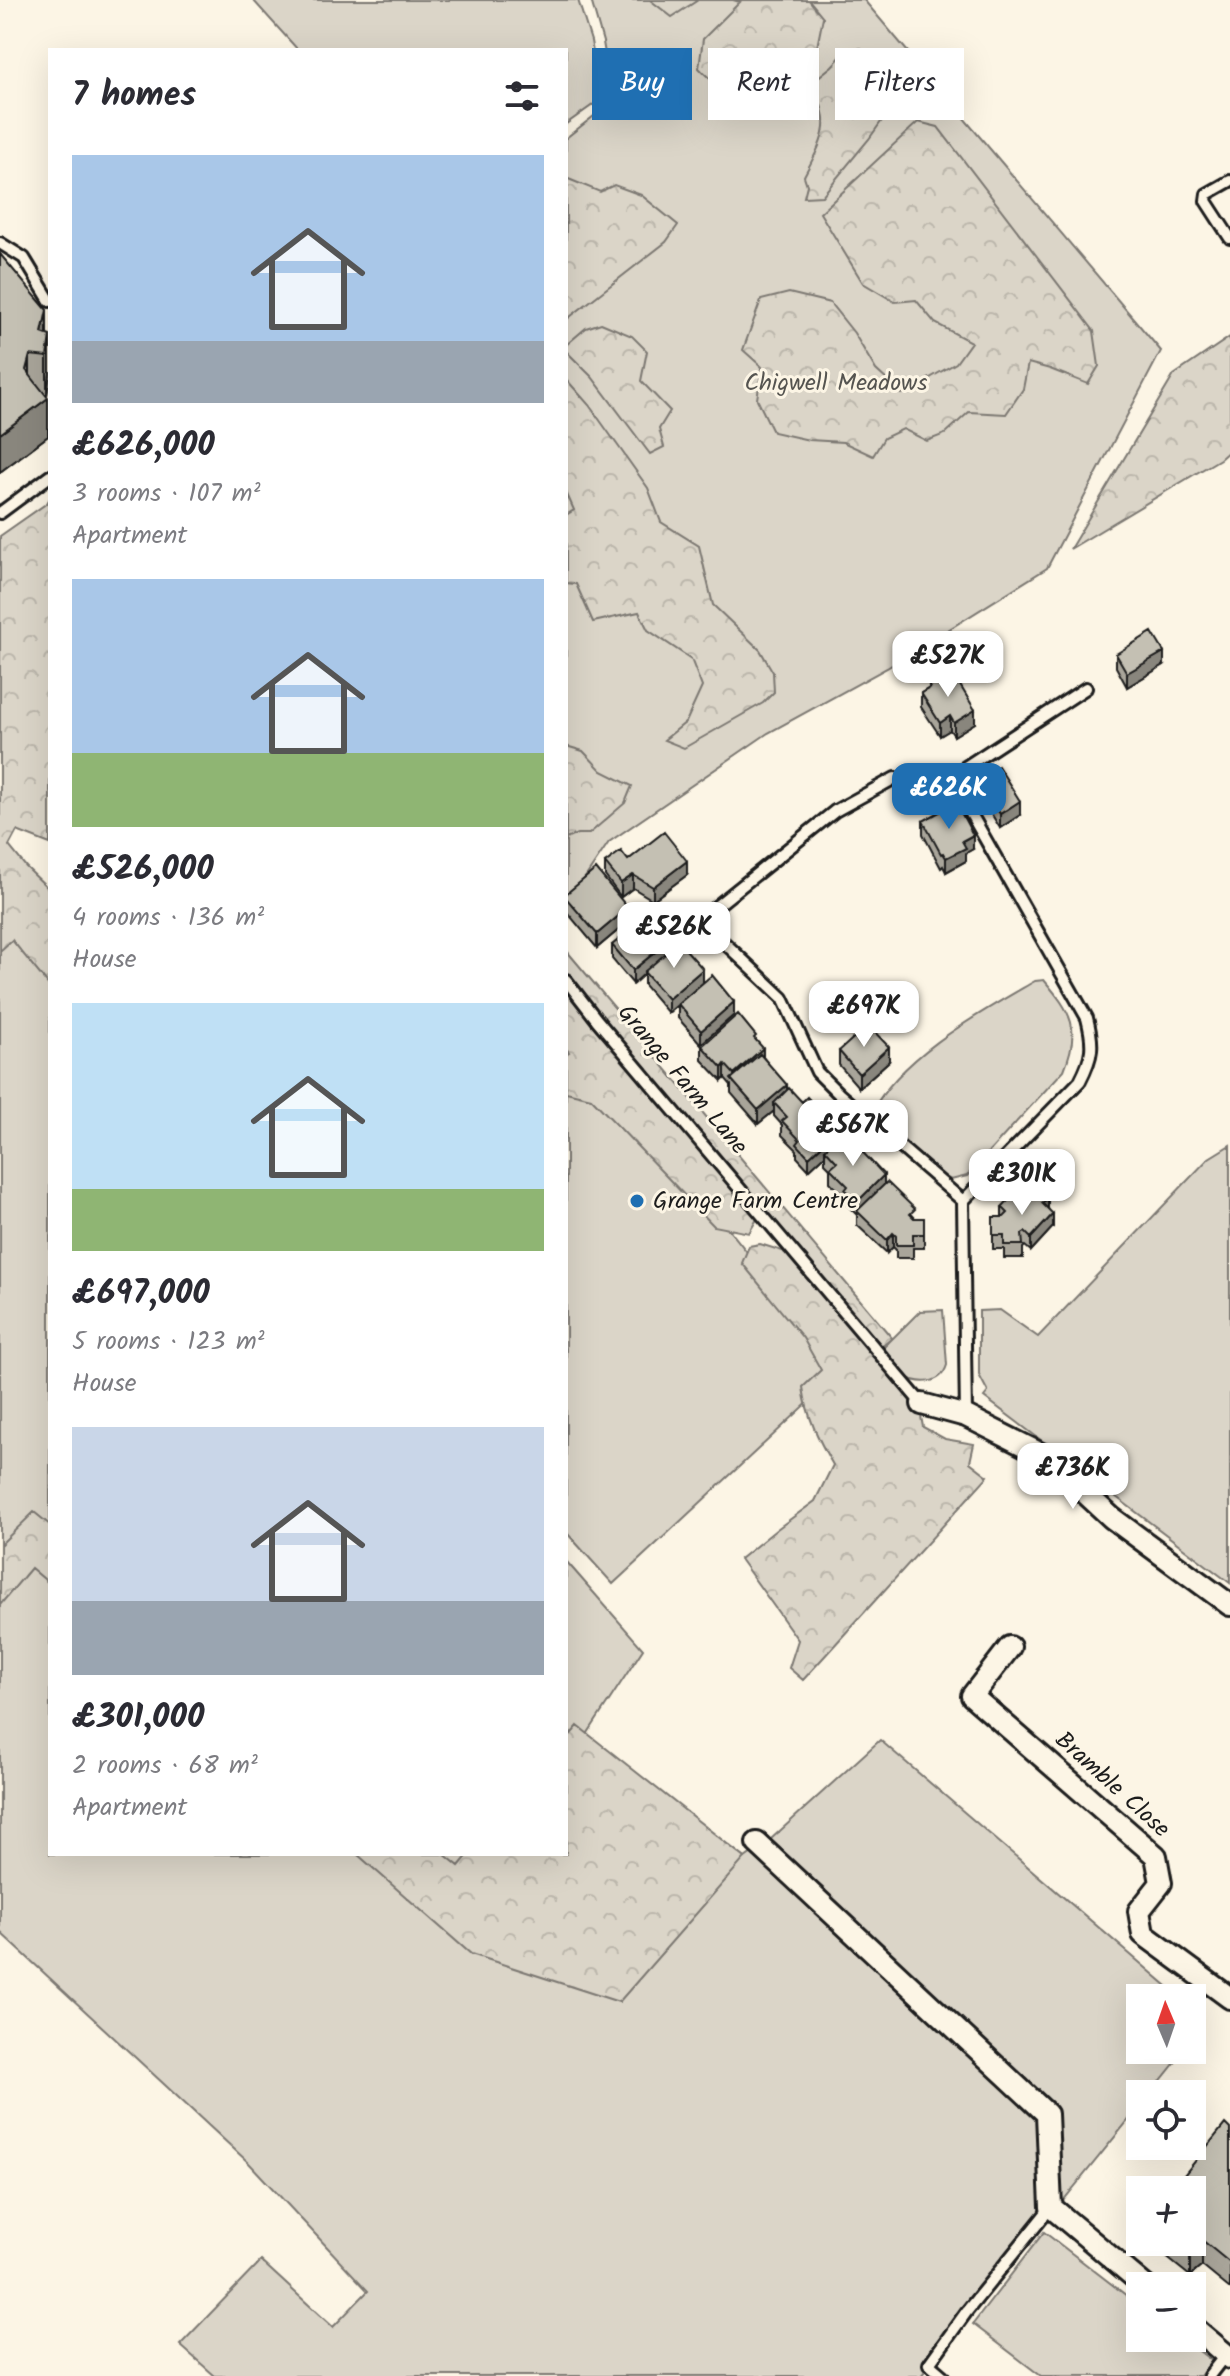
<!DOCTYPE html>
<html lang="en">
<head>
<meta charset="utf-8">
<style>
	:root { --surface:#fff; --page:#f7f7f7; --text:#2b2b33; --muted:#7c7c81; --accent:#1f6fb2 }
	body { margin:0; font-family:Kalam,sans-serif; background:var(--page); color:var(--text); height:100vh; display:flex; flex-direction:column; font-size:30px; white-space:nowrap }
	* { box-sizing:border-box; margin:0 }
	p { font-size:26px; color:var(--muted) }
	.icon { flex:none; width:44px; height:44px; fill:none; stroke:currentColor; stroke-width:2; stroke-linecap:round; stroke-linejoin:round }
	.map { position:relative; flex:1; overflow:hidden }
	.sheet { position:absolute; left:48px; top:48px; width:520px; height:1808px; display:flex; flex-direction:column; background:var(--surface); border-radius:0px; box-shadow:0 8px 32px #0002 }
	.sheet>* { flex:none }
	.banner { position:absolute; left:592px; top:48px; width:518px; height:72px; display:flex; gap:16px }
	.needle { width:52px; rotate:358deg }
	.fabs { position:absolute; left:1126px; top:1984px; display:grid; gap:16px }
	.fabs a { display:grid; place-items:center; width:80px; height:80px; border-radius:0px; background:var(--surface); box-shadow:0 8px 32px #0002; font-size:40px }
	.price { position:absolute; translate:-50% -68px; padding:0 18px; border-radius:16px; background:#fff; color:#222; font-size:26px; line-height:52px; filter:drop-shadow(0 2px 4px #0008) }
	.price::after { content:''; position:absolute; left:50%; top:48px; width:24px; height:18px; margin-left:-12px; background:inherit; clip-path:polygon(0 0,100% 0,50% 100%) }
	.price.on { background:var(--accent); color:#fff }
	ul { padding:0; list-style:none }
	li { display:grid; align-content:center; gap:16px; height:424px; padding:0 24px }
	li span { display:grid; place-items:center; height:248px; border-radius:0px; color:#555 }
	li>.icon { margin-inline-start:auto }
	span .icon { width:144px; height:144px; fill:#fffc; stroke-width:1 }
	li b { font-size:34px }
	h2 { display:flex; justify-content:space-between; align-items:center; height:96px; padding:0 24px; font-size:34px }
	.pill { padding:0 28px; border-radius:0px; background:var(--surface); box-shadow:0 8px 32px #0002; font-size:28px; line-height:72px }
	.pill.on { background:var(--accent); color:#fff }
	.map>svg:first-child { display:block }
	.green { fill:#dbd5c8; stroke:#7c7872; stroke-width:2 }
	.forest { fill:url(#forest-crowns); stroke:#7c7872; stroke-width:2 }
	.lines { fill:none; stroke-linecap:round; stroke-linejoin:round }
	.lane-casing { stroke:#1c1c1c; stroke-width:16 }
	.street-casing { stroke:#1c1c1c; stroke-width:26 }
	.lane { stroke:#fcf5e5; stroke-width:10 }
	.street { stroke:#fcf5e5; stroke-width:20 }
	.wall { fill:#a9a59a; stroke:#1c1c1c; stroke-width:2 }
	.shaded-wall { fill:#89867d; stroke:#1c1c1c; stroke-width:2 }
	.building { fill:#c4c0b3; stroke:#1c1c1c; stroke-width:2 }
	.poi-dot { fill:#1f6fb2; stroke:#fcf5e5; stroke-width:3 }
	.labels { text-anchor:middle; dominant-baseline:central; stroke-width:6; stroke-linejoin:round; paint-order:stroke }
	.park-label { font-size:24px; fill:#555450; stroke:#fcf5e5 }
	.street-label { font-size:24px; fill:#1c1c1c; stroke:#fcf5e5 }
	.poi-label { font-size:24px; fill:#1c1c1c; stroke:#fcf5e5; text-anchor:start }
</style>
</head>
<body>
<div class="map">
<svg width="1230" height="2376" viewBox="0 0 1230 2376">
	<defs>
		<pattern id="forest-crowns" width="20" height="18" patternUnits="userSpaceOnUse" patternTransform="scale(2)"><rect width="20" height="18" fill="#dbd5c8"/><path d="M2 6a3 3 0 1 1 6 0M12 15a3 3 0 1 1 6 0" fill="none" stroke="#bbb6ab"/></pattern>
	</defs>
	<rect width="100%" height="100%" fill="#fcf5e5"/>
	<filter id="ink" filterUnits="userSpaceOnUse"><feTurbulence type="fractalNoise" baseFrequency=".0125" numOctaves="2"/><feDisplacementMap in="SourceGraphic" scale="16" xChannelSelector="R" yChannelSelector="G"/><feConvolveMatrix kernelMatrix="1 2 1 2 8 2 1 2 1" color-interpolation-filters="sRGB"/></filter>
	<g filter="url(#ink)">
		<path class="green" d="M 253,0 L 578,0 L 591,41 L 601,99 L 566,124 L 566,50 L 298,50 Z
			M 591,0 L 864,0 L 1161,351 L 1047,568 L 887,668 L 768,733 L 609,842 L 566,906 L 566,138 L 613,101 L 603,42 Z
			M 0,915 L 50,972 L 50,1854 L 566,1854 L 566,1561 L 643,1649 L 586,1736 L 745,1858 L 771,1839 L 880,1740 L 1181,1998 L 1140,1998 L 1140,2050 L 1184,2050 L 1182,2054 L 1150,2094 L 1140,2094 L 1140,2106 L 921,2376 L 215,2376 L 180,2345 L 261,2261 L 333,2327 L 368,2291 L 249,2163 L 0,1932 Z
			M 1044,980 C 1072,1013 1081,1029 1064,1070 L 967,1176 L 951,1180 L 943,1176 L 871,1113 C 902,1055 980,1013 1035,981 Z
			M 566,1025 L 842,1371 L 613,1584 L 566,1532 Z
			M 1230,1145 L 1230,1583 L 984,1397 L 988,1392 L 979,1375 L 979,1311 L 1000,1310 L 1038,1337 L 1209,1158 Z
			M 943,1310 L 947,1365 C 941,1385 920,1385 903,1376 C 894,1370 887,1359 880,1351 L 920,1311 Z
			M 1044,2232 L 1140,2306 L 1140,2338 L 1182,2338 L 1212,2361 L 1200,2376 L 1041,2376 L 973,2324 Z"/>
		<path class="forest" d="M 650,0 L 698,0 L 672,17 Z
			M 733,0 L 809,0 L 823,17 L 817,47 C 808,52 797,55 788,60 C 750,86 740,112 699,68 L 703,39 L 740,2 Z
			M 861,48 L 912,94 L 888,112 L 869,139 L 822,196 L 804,197 L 807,185 L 804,176 C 824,138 834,123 811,83 L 832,66 L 846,51 Z
			M 918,122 L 938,127 L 1094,331 L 1099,366 L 1088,384 L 1050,369 L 1028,363 L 1023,389 L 1006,414 L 969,412 L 945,434 L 927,441 L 903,429 L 884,438 L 873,456 L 843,442 L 809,440 L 773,432 L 757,399 L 762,367 L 743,350 L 761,300 L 789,293 L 830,303 L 854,333 L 876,370 L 902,394 L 956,363 L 971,342 L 935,323 L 916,300 L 895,302 L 863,283 L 820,213 Z
			M 566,178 L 600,192 L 614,185 L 641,195 L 678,225 L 666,242 L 566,320 Z
			M 601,323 L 632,336 L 647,351 L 641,381 L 670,411 L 659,429 L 664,447 L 650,454 L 592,377 L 566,351 L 566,345 L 586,328 Z
			M 1230,337 L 1230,450 L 1220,459 L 1070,549 L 1174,375 Z
			M 566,379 L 589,405 L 648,488 L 661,522 L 699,546 L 713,605 L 760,650 L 773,672 L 774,692 L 763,703 L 684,748 L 664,740 L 686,722 L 702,687 L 691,659 L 648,630 L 639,612 L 593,622 L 576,584 L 566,583 L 566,515 L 574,510 L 566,492 Z
			M 50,498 L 50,844 L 17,831 L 9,846 L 26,867 L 50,890 L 50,987 L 12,940 L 0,951 L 0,536 L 47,503 Z
			M 566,746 L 583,751 L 602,771 L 632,786 L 625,803 L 589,834 L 577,834 L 566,839 Z
			M 566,950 L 892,1338 L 878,1350 L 566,972 Z
			M 566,988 L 633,1072 L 757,1219 L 749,1233 L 714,1226 L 591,1098 L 566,1092 L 566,1054 L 569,1052 L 566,1049 Z
			M 760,1244 L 789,1253 L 920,1411 L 923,1427 L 945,1439 L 974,1444 L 970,1462 L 988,1476 L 803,1680 L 789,1668 L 798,1640 L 740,1559 L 777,1529 L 815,1501 L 833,1465 C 818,1439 807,1417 803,1387 L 821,1370 L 803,1338 L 742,1263 L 749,1246 Z
			M 34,1512 L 50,1525 L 50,1584 L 31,1568 L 0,1605 L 0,1545 Z
			M 578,1726 L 745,1858 L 619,2002 L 471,1954 L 357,1854 L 444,1854 L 459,1866 L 469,1854 L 566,1854 L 566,1740 Z"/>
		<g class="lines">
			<defs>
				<path id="lane" d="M 1230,181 L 1207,194 L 1206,201 L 1230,238
					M 0,243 L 24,258 L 50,301
					M 0,513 L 50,476
					M 950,777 L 1086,688
					M 566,980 L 597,1020 L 922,1404
					M 963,1201 L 839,1094 L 817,1072 L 783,998 L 713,932 L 713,909 L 835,811 L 895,778 L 921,794 L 950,777 L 1087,1018 C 1094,1045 1093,1056 1080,1081 L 963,1201 L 966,1416
					M 943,2376 L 929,2364 L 967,2311 L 1051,2207
					M 1209,2376 L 1226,2354"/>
				<path id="street" d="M 922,1404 L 966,1416 L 1045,1456 L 1112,1518 L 1230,1605
					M 1010,1647 L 972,1696 L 1156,1856 L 1161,1883 L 1139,1911 L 1143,1934 L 1230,1998
					M 757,1843 L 1047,2114 L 1051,2207 L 1145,2286
					M 1192,2326 L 1230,2358"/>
			</defs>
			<use href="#lane" class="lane-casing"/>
			<use href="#street" class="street-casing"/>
			<use href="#lane" class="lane"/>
			<use href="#street" class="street"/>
		</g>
		<path class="wall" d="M 0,254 L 47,335 L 50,374 L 47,395 L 46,395 L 48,436 L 0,472 Z
			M 1116,654 L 1164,665 L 1127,687 L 1116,667 Z
			M 929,686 L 975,723 L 954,736 L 950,730 L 940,736 L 921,707 L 921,693 L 929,688 Z
			M 978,778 L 1020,815 L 1000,828 L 978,792 Z
			M 923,821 L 973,849 L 966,853 L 966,861 L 946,872 L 943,866 L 941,868 L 923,834 Z
			M 628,860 L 687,875 L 653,900 L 633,888 L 621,897 L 605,876 L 605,863 Z
			M 566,894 L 628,922 L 597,948 L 566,911 Z
			M 612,945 L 670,950 L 734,1015 L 701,1044 L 678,1018 L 678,1004 L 695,990 L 668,1013 L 644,985 L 644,974 L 633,984 L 612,959 Z
			M 756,1040 L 763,1057 L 787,1090 L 841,1134 L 915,1218 L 924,1218 L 924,1248 L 913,1248 L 913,1258 L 896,1258 L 896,1250 L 893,1247 L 887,1253 L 857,1225 L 857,1215 L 845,1203 L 845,1197 L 830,1182 L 830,1168 L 825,1163 L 825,1155 L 809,1170 L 797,1157 L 797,1150 L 782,1135 L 782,1125 L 774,1116 L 774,1111 L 758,1124 L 731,1093 L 731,1085 L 725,1078 L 722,1081 L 702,1060 L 702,1046 Z
			M 839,1051 L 889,1061 L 859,1088 L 839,1065 Z
			M 1002,1207 L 1048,1208 L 1053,1227 L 1031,1251 L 1025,1246 L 1023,1248 L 1023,1258 L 1004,1258 L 1004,1249 L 993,1249 L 993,1217 L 1002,1217 Z
			M 1230,2129 L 1230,2289 L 1202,2266 L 1190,2276 L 1150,2244 L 1150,2242 L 1192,2242 Z"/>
		<path class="shaded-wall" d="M 47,310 L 47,348 L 42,333 Z
			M 50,336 L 50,374 L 47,395 L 47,357 Z
			M 30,355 L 30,393 L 26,370 Z
			M 48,398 L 48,436 L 0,472 L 0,434 Z
			M 1164,652 L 1164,665 L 1127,687 L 1127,673 Z
			M 975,710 L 975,723 L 954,736 L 954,723 Z
			M 950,716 L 950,730 L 940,736 L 940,723 Z
			M 1020,801 L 1020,815 L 1000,828 L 1000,814 Z
			M 973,835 L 973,849 L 966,853 L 966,861 L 946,872 L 946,858 L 962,841 Z
			M 687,861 L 687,875 L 653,900 L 653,887 Z
			M 633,875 L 633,888 L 621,897 L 621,883 Z
			M 628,908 L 628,922 L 597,948 L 597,934 Z
			M 670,940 L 670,954 L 644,972 L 644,974 L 633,984 L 633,970 Z
			M 703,969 L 703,983 L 668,1013 L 668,999 Z
			M 734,1002 L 734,1015 L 701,1044 L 701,1031 Z
			M 889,1047 L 889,1061 L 859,1088 L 859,1074 Z
			M 763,1048 L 763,1062 L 734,1082 L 734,1074 Z
			M 725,1064 L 725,1078 L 722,1081 L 722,1068 Z
			M 787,1085 L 787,1099 L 774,1103 L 774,1111 L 758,1124 L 758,1110 Z
			M 841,1127 L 841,1141 L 825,1149 L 825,1155 L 809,1170 L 809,1157 Z
			M 884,1175 L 884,1188 L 857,1211 L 857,1216 L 857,1202 Z
			M 1048,1198 L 1048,1211 L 1042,1203 Z
			M 1053,1214 L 1053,1227 L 1031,1251 L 1031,1238 Z
			M 893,1233 L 893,1247 L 887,1253 L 887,1240 Z
			M 1202,2240 L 1202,2266 L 1190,2276 L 1190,2249 Z"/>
		<path class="building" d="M 0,254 L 47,310 L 42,333 L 50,336 L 47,357 L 30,355 L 26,370 L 48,398 L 0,434 Z
			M 1152,632 L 1164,652 L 1127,673 L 1116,654 Z
			M 952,672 L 975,710 L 954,723 L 950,716 L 940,723 L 921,693 L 930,688 L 929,686 Z
			M 998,766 L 1020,801 L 1000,814 L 978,778 Z
			M 957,805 L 973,835 L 962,841 L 966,848 L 946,858 L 943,853 L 941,854 L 923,821 L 945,809 L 948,811 Z
			M 664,832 L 687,861 L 653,887 L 633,875 L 621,883 L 605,863 L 621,851 L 628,860 Z
			M 596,869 L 628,908 L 597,934 L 566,898 L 566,894 Z
			M 649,915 L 670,940 L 633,970 L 612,945 Z
			M 679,942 L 703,969 L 668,999 L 644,972 Z
			M 712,975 L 734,1002 L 701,1031 L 678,1004 Z
			M 738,1014 L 756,1036 L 754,1038 L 763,1048 L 734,1074 L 725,1064 L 722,1068 L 702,1046 Z
			M 868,1025 L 889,1047 L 859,1074 L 839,1051 Z
			M 760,1054 L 787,1085 L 758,1110 L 731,1079 Z
			M 789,1088 L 802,1102 L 807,1097 L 825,1117 L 829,1115 L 841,1127 L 809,1157 L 797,1144 L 800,1140 L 782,1121 L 787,1117 L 774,1103 Z
			M 841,1134 L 852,1147 L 855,1144 L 884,1175 L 857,1202 L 845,1190 L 848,1186 L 830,1168 L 837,1162 L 825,1149 Z
			M 887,1182 L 915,1209 L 910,1214 L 914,1218 L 924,1218 L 924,1234 L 913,1234 L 913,1245 L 896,1245 L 896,1236 L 893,1233 L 887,1240 L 857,1211 Z
			M 1023,1185 L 1035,1196 L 1040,1190 L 1048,1198 L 1042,1203 L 1053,1214 L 1031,1238 L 1025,1232 L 1022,1234 L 1023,1245 L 1004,1245 L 1004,1235 L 993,1235 L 993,1217 L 1004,1217 L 1008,1213 L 1002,1207 Z
			M 1225,2124 L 1230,2129 L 1230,2263 L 1202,2240 L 1190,2249 L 1181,2242 L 1192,2242 L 1192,2190 L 1172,2190 Z"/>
	</g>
	<circle class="poi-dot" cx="637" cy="1201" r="8"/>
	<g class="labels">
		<g class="park-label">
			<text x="836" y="383">Chigwell Meadows</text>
		</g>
		<g class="street-label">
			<text transform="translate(682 1080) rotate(50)">Grange Farm Lane</text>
			<text transform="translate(1112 1785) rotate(42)">Bramble Close</text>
		</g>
		<g class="poi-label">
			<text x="653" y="1201">Grange Farm Centre</text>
		</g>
	</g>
</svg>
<div class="fabs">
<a><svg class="needle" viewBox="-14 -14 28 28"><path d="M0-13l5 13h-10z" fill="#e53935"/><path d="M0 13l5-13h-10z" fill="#7c7c81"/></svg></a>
<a><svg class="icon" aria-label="locate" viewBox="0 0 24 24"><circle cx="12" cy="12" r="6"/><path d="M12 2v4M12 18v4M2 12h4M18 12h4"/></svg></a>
<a>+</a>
<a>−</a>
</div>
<b class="price" style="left:948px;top:699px">£527K</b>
<b class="price on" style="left:949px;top:831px">£626K</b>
<b class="price" style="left:674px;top:970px">£526K</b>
<b class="price" style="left:864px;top:1049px">£697K</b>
<b class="price" style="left:853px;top:1168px">£567K</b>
<b class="price" style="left:1022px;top:1217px">£301K</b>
<b class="price" style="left:1073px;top:1511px">£736K</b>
<div class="banner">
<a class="pill on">Buy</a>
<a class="pill">Rent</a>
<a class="pill">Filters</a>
</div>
<section class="sheet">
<h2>7 homes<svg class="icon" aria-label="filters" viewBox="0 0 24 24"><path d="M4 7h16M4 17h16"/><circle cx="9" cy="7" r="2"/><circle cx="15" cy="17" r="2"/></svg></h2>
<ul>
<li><span style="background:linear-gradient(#a9c7e8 75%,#9aa5b1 0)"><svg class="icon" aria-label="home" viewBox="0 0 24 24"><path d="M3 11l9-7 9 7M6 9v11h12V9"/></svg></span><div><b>£626,000</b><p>3 rooms · 107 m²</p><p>Apartment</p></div></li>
<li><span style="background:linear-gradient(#a9c7e8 70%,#8fb573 0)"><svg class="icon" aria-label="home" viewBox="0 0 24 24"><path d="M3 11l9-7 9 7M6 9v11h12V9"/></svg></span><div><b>£526,000</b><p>4 rooms · 136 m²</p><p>House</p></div></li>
<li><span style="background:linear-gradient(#bfe0f5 75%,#8fb573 0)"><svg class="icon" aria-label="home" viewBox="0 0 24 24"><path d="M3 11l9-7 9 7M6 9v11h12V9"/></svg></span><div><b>£697,000</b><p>5 rooms · 123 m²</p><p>House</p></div></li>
<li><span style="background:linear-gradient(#c9d6e8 70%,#9aa5b1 0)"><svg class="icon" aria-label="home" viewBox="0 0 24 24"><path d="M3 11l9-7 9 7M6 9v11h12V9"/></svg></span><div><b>£301,000</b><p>2 rooms · 68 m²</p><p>Apartment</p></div></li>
</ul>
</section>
</div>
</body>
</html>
